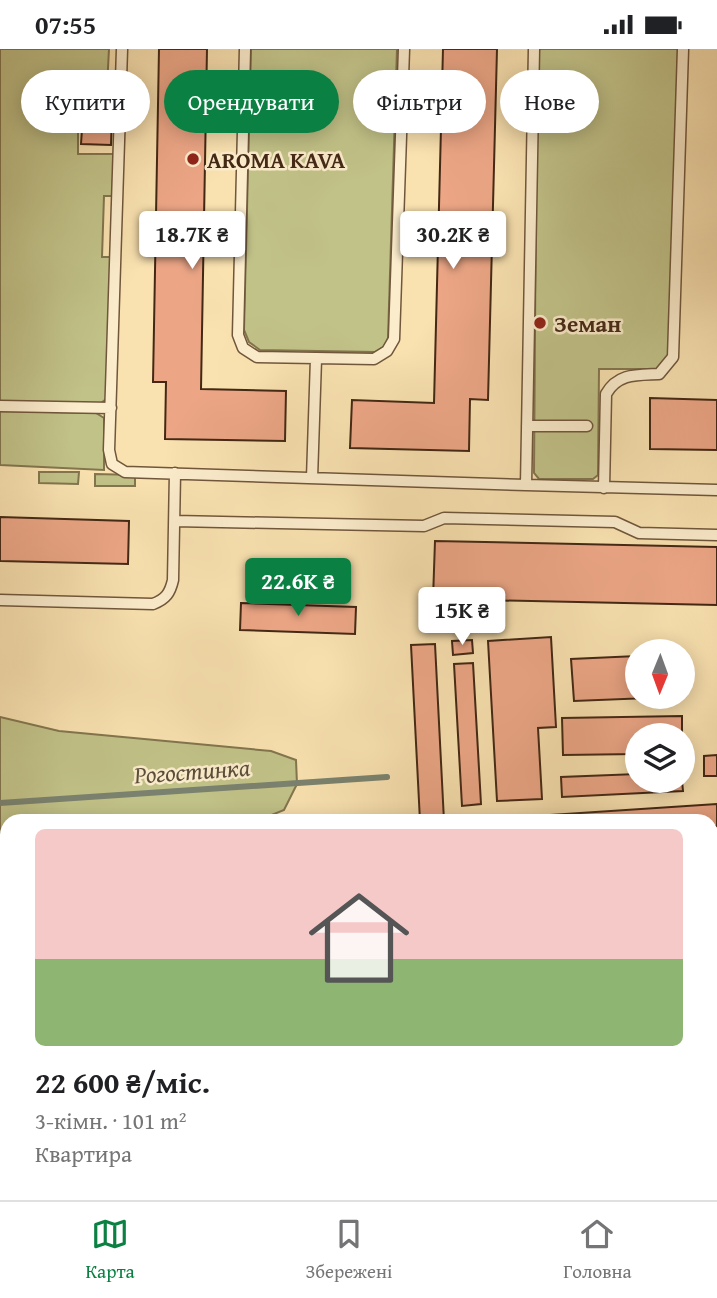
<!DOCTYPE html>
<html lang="uk">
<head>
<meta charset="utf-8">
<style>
	:root { --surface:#fff; --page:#f6f6f6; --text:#202124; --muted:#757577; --line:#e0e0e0; --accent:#0b8043 }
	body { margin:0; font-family:"Gentium Book Plus",serif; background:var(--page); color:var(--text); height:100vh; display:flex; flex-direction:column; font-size:26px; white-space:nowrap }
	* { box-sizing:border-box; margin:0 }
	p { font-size:23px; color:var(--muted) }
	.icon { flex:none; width:38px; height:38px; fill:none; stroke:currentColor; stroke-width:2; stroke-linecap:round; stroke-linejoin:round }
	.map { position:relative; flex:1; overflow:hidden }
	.sheet { position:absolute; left:0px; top:765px; width:718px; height:387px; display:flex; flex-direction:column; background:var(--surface); border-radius:21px 21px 0 0; box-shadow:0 4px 18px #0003 }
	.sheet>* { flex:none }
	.guide { position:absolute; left:21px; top:21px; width:676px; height:63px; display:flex; gap:14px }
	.needle { width:46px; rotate:181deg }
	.tools { position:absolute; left:625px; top:590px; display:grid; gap:14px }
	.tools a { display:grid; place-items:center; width:70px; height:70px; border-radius:50%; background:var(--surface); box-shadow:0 4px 18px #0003; font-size:35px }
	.price { position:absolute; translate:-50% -60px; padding:0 16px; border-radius:7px; background:#fff; color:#222; font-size:23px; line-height:46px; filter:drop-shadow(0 2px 4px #0008) }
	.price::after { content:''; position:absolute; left:50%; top:42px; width:21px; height:16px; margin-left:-10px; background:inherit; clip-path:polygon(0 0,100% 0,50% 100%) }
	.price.on { background:var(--accent); color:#fff }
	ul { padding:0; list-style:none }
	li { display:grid; align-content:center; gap:14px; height:371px; padding:0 35px }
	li+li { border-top:2px solid var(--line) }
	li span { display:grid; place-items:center; height:217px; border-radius:10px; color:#555 }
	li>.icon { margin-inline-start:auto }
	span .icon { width:126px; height:126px; fill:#fffc; stroke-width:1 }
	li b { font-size:30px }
	.pill { padding:0 24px; border-radius:32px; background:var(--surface); box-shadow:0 4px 18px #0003; font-size:24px; line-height:63px }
	.pill.on { background:var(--accent); color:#fff }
	.status { display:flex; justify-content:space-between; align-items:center; height:49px; padding:0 35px; background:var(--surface); direction:ltr }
	.status svg { height:19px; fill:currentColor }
	.dock { display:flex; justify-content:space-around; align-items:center; height:98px; border-top:2px solid var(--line); background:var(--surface); font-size:19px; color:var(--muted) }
	.dock a { display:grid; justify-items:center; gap:4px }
	.dock .on { color:var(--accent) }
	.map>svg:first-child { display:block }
	.green { fill:#c1c288; stroke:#82754e; stroke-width:2 }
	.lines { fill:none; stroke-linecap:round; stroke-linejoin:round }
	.stream { stroke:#7a826f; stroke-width:6 }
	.building { fill:#eca686; stroke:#432814; stroke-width:2 }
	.service-casing { stroke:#70563b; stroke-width:13 }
	.minor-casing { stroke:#70563b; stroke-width:25 }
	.service { stroke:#fbeccc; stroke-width:10 }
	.minor { stroke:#fbeccc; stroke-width:23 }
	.poi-dot { fill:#8f2418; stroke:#fbeccc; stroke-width:2.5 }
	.labels { text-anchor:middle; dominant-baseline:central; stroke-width:5; stroke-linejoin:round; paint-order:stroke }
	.poi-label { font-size:23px; font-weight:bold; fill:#432814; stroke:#fbeccc; text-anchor:start }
	.water-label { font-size:24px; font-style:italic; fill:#5a4e3a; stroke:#fbeccc }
</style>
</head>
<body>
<div class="status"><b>07:55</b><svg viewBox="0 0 49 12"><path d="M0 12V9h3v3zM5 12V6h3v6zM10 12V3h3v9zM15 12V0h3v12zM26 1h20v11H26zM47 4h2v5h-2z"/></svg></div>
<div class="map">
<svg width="717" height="1151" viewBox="0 0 717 1151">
	<rect width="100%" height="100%" fill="#f9e1b0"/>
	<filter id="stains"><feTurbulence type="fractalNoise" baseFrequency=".00286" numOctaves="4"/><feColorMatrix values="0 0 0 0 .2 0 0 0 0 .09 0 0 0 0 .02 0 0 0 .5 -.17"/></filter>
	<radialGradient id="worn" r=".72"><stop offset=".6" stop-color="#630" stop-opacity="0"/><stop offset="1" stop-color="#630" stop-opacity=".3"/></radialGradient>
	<path class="green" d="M 0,0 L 109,0 L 107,38 L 117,39 L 116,52 L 78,53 L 78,105 L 114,105 L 112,147 L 104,147 L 102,208 L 112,208 L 106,350 L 100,355 L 0,352 Z
		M 251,0 L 397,0 L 388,289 L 385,297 L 375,303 L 260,301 L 249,293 L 244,281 Z
		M 537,0 L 678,0 L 669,306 L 657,320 L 599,320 L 598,426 L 593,430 L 539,430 L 534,424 Z
		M 0,362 L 96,364 L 104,369 L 104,421 L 0,416 Z
		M 39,423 L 79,423 L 78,435 L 39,434 Z
		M 95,425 L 135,426 L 135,437 L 95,437 Z
		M 0,668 L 59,682 L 271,702 L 296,711 L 297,735 L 284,761 L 257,772 L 213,769 L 201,772 L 7,772 L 7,807 L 0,807 Z
		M 0,812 L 7,812 L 7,1044 L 0,1044 Z
		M 256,1145 L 315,1145 L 317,1151 L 259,1151 Z"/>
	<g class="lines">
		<path class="stream" d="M 0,754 L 387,728"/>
	</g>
	<path class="building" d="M 159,0 L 207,0 L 201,340 L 286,342 L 285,392 L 165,390 L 166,333 L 153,333 Z
		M 443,0 L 497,0 L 488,351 L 470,350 L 469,402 L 350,399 L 352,351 L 434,354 Z
		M 83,65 L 112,66 L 111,96 L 81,95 Z
		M 650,349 L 717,351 L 717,401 L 650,400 Z
		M 0,468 L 129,472 L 128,515 L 0,512 Z
		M 435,492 L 717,498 L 717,556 L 433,550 Z
		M 241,554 L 356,558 L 355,585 L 240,581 Z
		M 551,588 L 556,678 L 538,679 L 542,750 L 497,752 L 488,592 Z
		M 472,591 L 473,604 L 453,606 L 452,592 Z
		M 435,595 L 444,772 L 420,772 L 411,596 Z
		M 637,607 L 637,648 L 674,648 L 574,652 L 571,610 Z
		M 473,614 L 481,755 L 462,757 L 454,615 Z
		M 682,667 L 682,686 L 637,686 L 637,705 L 563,706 L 562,669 Z
		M 717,706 L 717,727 L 704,727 L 704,707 Z
		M 637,725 L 637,732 L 682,732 L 683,742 L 562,748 L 561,728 Z
		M 717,755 L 717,777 L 710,778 L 710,772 L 460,772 Z
		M 710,905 L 717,905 L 717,1011 L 710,1011 Z
		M 372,1144 L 449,1144 L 451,1151 L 374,1151 Z
		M 535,1144 L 608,1144 L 610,1151 L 538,1151 Z"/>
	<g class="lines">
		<defs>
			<path id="service" d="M 122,0 L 109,401 L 112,415 L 125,423 L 526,436
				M 245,0 L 238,286 L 243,299 L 257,308 L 374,310 L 387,302 L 394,290 L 404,0
				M 534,0 L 526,436 L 717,441
				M 0,357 L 111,359
				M 527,377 L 587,377
				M 312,429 L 316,310
				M 604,439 L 606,345 C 618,324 637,326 659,325 L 673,308 L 683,0
				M 175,472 L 424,477 L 444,469 L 615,473 L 639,484 L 717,486
				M 0,551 L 153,555 C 166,550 170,544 173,531 L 175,424"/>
			<path id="minor" d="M 0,1053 L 7,1053
				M 710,1058 L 717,1058"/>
		</defs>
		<use href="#service" class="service-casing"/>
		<use href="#minor" class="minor-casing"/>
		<use href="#service" class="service"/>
		<use href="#minor" class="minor"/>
	</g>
	<g class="poi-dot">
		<circle cx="193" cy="110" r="7"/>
		<circle cx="540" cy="274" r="7"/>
	</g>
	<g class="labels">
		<g class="poi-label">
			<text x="207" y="110">AROMA KAVA</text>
			<text x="554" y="274">Земан</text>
		</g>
		<g class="water-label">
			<text transform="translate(192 722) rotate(-4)">Рогостинка</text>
		</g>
	</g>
	<rect width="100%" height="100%" filter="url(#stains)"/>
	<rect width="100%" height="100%" fill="url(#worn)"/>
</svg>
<div class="tools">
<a><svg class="needle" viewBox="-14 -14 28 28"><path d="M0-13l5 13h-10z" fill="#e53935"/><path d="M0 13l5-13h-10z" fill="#757577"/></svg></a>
<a><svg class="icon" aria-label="layers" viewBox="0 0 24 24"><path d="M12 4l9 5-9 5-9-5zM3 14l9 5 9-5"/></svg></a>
</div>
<b class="price" style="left:192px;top:222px">18.7K ₴</b>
<b class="price" style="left:453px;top:222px">30.2K ₴</b>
<b class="price on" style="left:298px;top:569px">22.6K ₴</b>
<b class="price" style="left:462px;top:598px">15K ₴</b>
<div class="guide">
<a class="pill">Купити</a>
<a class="pill on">Орендувати</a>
<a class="pill">Фільтри</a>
<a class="pill">Нове</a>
</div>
<section class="sheet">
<ul>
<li><span style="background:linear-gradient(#f6c9c9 60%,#8fb573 0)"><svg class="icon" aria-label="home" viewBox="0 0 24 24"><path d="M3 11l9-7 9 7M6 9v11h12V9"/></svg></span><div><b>22 600 ₴/міс.</b><p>3-кімн. · 101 m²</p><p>Квартира</p></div></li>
</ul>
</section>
</div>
<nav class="dock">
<a class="on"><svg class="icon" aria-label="map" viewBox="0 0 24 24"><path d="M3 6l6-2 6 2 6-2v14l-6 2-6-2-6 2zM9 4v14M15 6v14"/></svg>Карта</a>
<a><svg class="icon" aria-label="saved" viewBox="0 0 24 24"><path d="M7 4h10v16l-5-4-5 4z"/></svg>Збережені</a>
<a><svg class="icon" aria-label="home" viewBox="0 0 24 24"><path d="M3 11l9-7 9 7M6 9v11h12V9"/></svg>Головна</a>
</nav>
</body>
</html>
